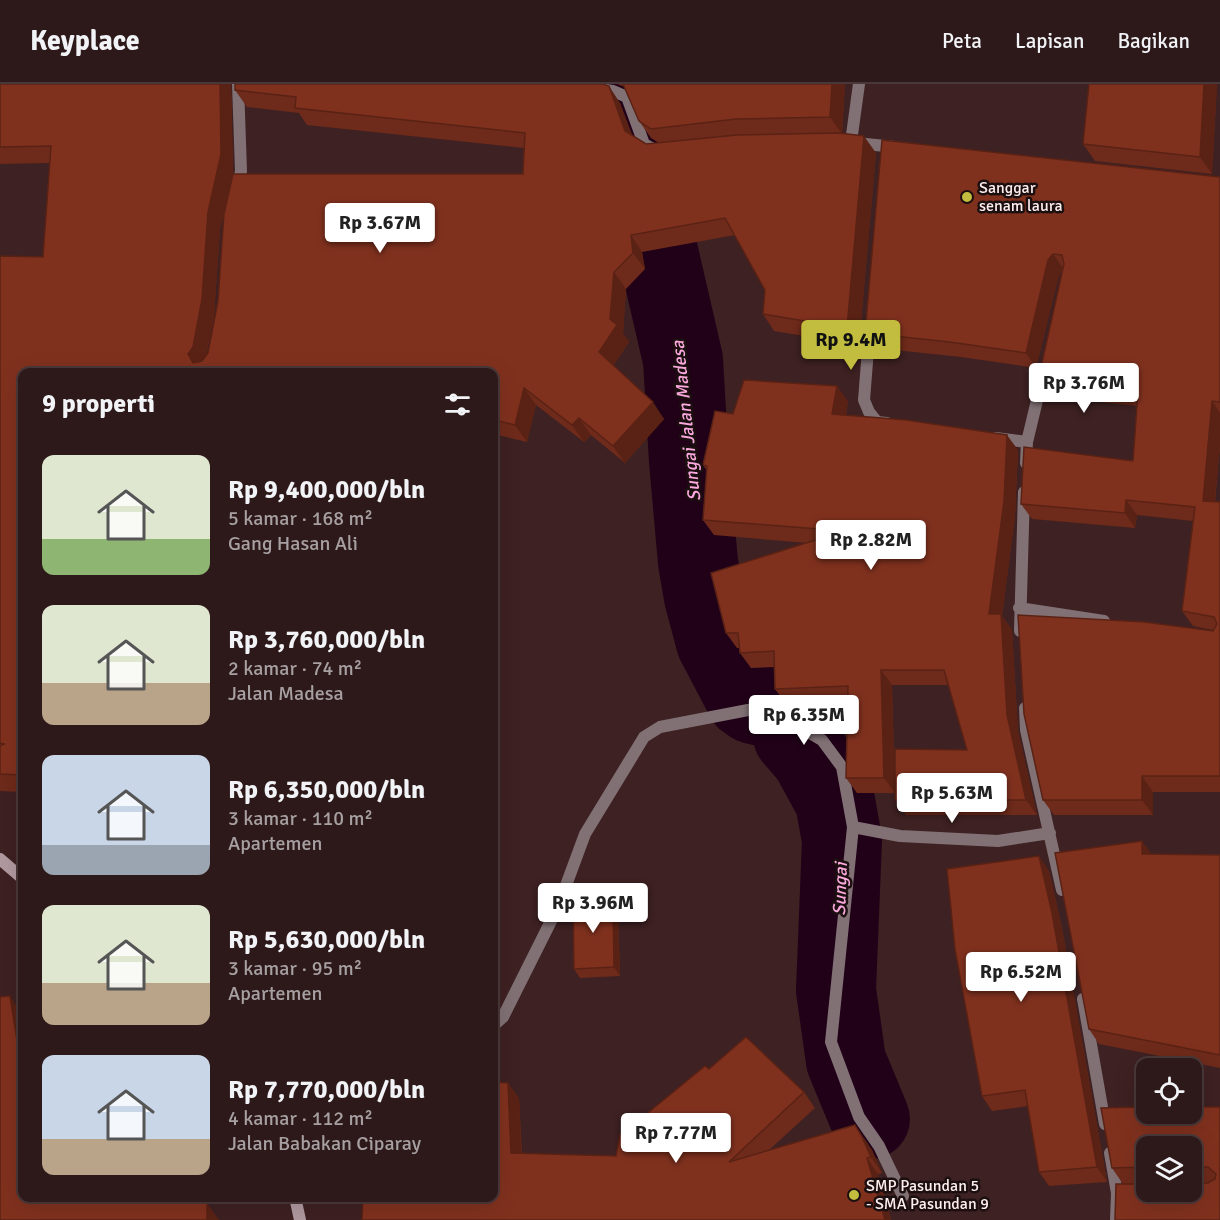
<!DOCTYPE html>
<html lang="id">
<head>
<meta charset="utf-8">
<style>
	:root { --surface:#2e191a; --page:#362223; --text:#f1f3f6; --muted:#a7a0a2; --line:#493839; --accent:#c3bd3f }
	body { margin:0; font-family:Signika,sans-serif; background:var(--page); color:var(--text); height:100vh; display:flex; flex-direction:column; font-size:22px; white-space:nowrap }
	* { box-sizing:border-box; margin:0 }
	p { font-size:20px; color:var(--muted) }
	.icon { flex:none; width:33px; height:33px; fill:none; stroke:currentColor; stroke-width:2; stroke-linecap:round; stroke-linejoin:round }
	.map { position:relative; flex:1; overflow:hidden }
	.sheet { position:absolute; left:18px; top:284px; width:480px; height:834px; display:flex; flex-direction:column; background:var(--surface); border-radius:12px; box-shadow:0 6px 24px #0002,0 0 0 2px var(--line) }
	.sheet>* { flex:none }
	.fabs { position:absolute; left:1136px; top:974px; display:grid; gap:12px }
	.fabs a { display:grid; place-items:center; width:66px; height:66px; border-radius:12px; background:var(--surface); box-shadow:0 6px 24px #0002,0 0 0 2px var(--line); font-size:30px }
	.price { position:absolute; translate:-50% -51px; padding:0 14px; border-radius:6px; background:#fff; color:#222; font-size:20px; line-height:39px; filter:drop-shadow(0 2px 3px #0008) }
	.price::after { content:''; position:absolute; left:50%; top:36px; width:18px; height:14px; margin-left:-9px; background:inherit; clip-path:polygon(0 0,100% 0,50% 100%) }
	.price.on { background:var(--accent); color:#111 }
	ul { padding:0; list-style:none }
	li { display:flex; align-items:center; gap:18px; height:150px; padding:0 24px }
	li span { display:grid; place-items:center; flex:none; width:168px; height:120px; border-radius:12px; color:#555 }
	li>.icon { margin-inline-start:auto }
	span .icon { width:72px; height:72px; fill:#fffc; stroke-width:1 }
	li b { font-size:26px }
	h2 { display:flex; justify-content:space-between; align-items:center; height:72px; padding:0 24px; font-size:26px }
	header { display:flex; align-items:center; gap:36px; box-sizing:border-box; height:84px; padding:0 30px; background:var(--surface); border-bottom:2px solid var(--line) }
	header strong { font-size:28px }
	nav { display:flex; gap:33px; margin-inline-start:auto; font-size:21px }
	.map>svg:first-child { display:block }
	.lines { fill:none; stroke-linecap:round; stroke-linejoin:round }
	.river { stroke:#210118; stroke-width:80 }
	.street { stroke:#817175; stroke-width:12 }
	.secondary { stroke:#b199a0; stroke-width:12 }
	.wall { fill:#6e2a1a; fill-rule:evenodd }
	.shaded-wall { fill:#5a2215 }
	.building { fill:#80311e; stroke:#5a2215; stroke-width:1.5 }
	.poi-dot { fill:#c3bd3f; stroke:#1c0f10; stroke-width:2 }
	.labels { text-anchor:middle; dominant-baseline:central; stroke-width:5; stroke-linejoin:round; paint-order:stroke }
	.poi-label { font-size:16px; fill:#fee; stroke:#1c0f10; text-anchor:start }
	.water-label { font-size:18px; font-style:italic; fill:#fba9de; stroke:#1c0f10 }
</style>
</head>
<body>
<header>
<strong>Keyplace</strong>
<nav><a>Peta</a><a>Lapisan</a><a>Bagikan</a></nav>
</header>
<div class="map">
<svg width="1220" height="1136" viewBox="0 0 1220 1136">
	<rect width="100%" height="100%" fill="#3e2122"/>
	<g class="lines">
		<path class="river" d="M 624,20 L 683,276 L 689,377 L 698,478 L 704,513 L 716,558 L 746,615 L 753,620 L 788,628 L 793,652 L 811,673 L 835,717 L 842,756 L 836,906 L 846,977 L 870,1035"/>
		<path class="street" d="M 566,0 L 613,7 L 627,13 L 644,60 L 657,67
			M 851,58 L 859,0
			M 856,59 L 895,63
			M 237,106 L 241,87 L 238,0
			M 870,240 L 864,316 L 869,328 L 877,338 L 887,339
			M 996,354 L 1027,358
			M 1026,379 L 1027,358 L 1044,287
			M 1019,524 L 1104,537
			M 1020,547 L 1024,408
			M 1025,624 L 1026,646 L 1062,806
			M 853,743 L 900,752 L 998,757 L 1050,749
			M 1083,915 L 1105,1040
			M 494,941 L 503,933 L 558,823 L 585,750 L 644,653 L 660,643 L 748,626 L 777,630 L 822,656 L 842,683 L 853,743 L 831,958 L 859,1033 L 879,1062 L 903,1112
			M 1110,1069 L 1117,1109 L 1116,1136"/>
		<path class="secondary" d="M 0,775 L 22,794
			M 295,1113 L 300,1136"/>
	</g>
	<path class="wall" d="M 0,0 L 231,0 L 233,87 L 220,145 L 214,232 L 206,272 L 523,90 L 524,64 L 307,41 L 299,29 L 247,23 L 235,6 L 620,19 L 632,52 L 646,60 L 659,59 L 651,54 L 639,37 L 625,3 L 617,0 L 845,0 L 842,50 L 876,69 L 859,261 L 774,247 L 763,230 L 765,206 L 735,151 L 642,168 L 645,185 L 626,205 L 623,249 L 629,258 L 613,282 L 664,335 L 625,379 L 591,351 L 584,358 L 536,321 L 527,358 L 494,350 L 494,288 L 22,288 L 22,708 L 0,707 L 0,172 L 43,173 L 50,79 L 0,80 Z
		M 1217,0 L 1212,90 L 1095,77 L 1083,60 Z
		M 1220,93 L 1220,362 L 1215,418 L 1220,418 L 1220,708 L 1153,708 L 1153,731 L 1054,731 L 1043,716 L 1213,546 L 1193,542 L 1182,527 L 1193,437 L 1137,431 L 1135,444 L 1032,435 L 1021,420 L 1133,377 L 1137,322 L 1048,312 L 1038,297 L 1063,187 L 1059,191 L 1036,284 L 961,273 L 876,264 L 865,249 Z
		M 848,317 L 846,331 L 1018,366 L 1015,432 L 1002,532 L 1012,546 L 1018,647 L 1037,731 L 906,731 L 895,716 L 895,709 L 857,709 L 846,694 L 848,618 L 786,620 L 775,605 L 775,583 L 751,584 L 740,569 L 740,564 L 737,564 L 726,549 L 807,459 L 714,451 L 703,436 L 707,387 L 703,381 L 733,330 ZM 892,601 L 948,601 L 967,666 L 895,708 Z
		M 1151,770 L 1220,771 L 1220,984 L 1099,960 L 1089,945 Z
		M 1049,787 L 1062,844 L 1107,1098 L 1049,1102 L 1039,1088 L 1028,1022 L 992,1027 L 982,1012 Z
		M 613,816 L 618,824 L 620,892 L 580,894 L 574,885 Z
		M 709,985 L 804,1008 L 815,1024 L 769,1066 L 855,1041 L 872,1066 L 882,1089 L 878,1090 L 891,1136 L 362,1136 L 519,1014 L 522,1070 L 616,1072 Z
		M 1146,1023 L 1146,1029 L 1191,1029 L 1191,1023 L 1220,1023 L 1220,1136 L 1115,1136 L 1116,1100 L 1123,1100 L 1112,1084 L 1101,1024 ZM 1146,1062 L 1191,1062 L 1191,1107 L 1146,1107 Z"/>
	<path class="shaded-wall" d="M 220,0 L 231,0 L 233,87 L 220,145 L 214,232 L 204,280 L 193,279 L 188,270 L 208,128 Z
		M 832,0 L 845,0 L 842,50 L 830,33 Z
		M 1204,0 L 1217,0 L 1212,90 L 1200,73 Z
		M 609,2 L 620,19 L 637,63 L 625,47 Z
		M 864,52 L 876,69 L 859,261 L 847,244 Z
		M 631,151 L 642,168 L 645,185 L 633,169 Z
		M 1053,170 L 1064,185 L 1059,191 L 1036,284 L 1026,269 L 1048,176 Z
		M 614,188 L 626,205 L 623,249 L 629,258 L 611,285 L 599,268 L 610,235 Z
		M 837,302 L 848,317 L 843,346 L 832,330 Z
		M 524,304 L 536,321 L 527,358 L 515,341 Z
		M 1212,317 L 1220,329 L 1220,362 L 1213,432 L 1203,417 Z
		M 653,318 L 664,335 L 625,379 L 613,362 Z
		M 579,334 L 591,351 L 584,358 L 572,341 Z
		M 1007,351 L 1018,366 L 1015,432 L 1002,532 L 1012,546 L 1018,647 L 1037,731 L 1026,716 L 1007,631 L 989,530 Z
		M 1126,416 L 1137,431 L 1135,444 L 1125,429 Z
		M 881,586 L 892,601 L 895,709 L 884,694 Z
		M 1142,692 L 1153,708 L 1153,731 L 1142,716 Z
		M 1142,757 L 1153,772 L 1142,770 Z
		M 1039,772 L 1049,787 L 1062,844 L 1107,1098 L 1097,1083 Z
		M 613,816 L 618,824 L 620,892 L 614,883 Z
		M 10,912 L 22,931 L 22,968 L 17,956 Z
		M 508,999 L 519,1014 L 522,1085 L 511,1069 Z
		M 861,1051 L 872,1066 L 882,1089 L 871,1073 Z
		M 867,1074 L 878,1090 L 891,1136 L 885,1136 Z
		M 193,1113 L 207,1113 L 207,1136 L 193,1119 Z
		M 207,1119 L 219,1136 L 207,1136 Z"/>
	<path class="building" d="M 0,0 L 220,0 L 221,70 L 208,128 L 202,215 L 193,263 L 188,270 L 193,279 L 202,277 L 208,269 L 218,217 L 224,130 L 233,90 L 523,90 L 525,49 L 295,24 L 296,13 L 235,6 L 235,0 L 603,0 L 609,2 L 625,47 L 646,60 L 737,51 L 839,49 L 864,52 L 847,244 L 763,230 L 765,206 L 725,134 L 631,151 L 633,169 L 614,188 L 610,235 L 617,241 L 599,268 L 653,318 L 613,362 L 579,334 L 572,341 L 524,304 L 515,341 L 494,336 L 494,288 L 22,288 L 22,691 L 0,690 L 0,662 L 4,660 L 0,659 L 0,172 L 43,173 L 51,62 L 0,63 Z
		M 623,0 L 832,0 L 830,33 L 736,35 L 651,45 L 639,37 Z
		M 1089,0 L 1204,0 L 1200,73 L 1083,60 Z
		M 882,56 L 1220,93 L 1220,318 L 1212,317 L 1203,417 L 1220,418 L 1220,692 L 1142,692 L 1142,716 L 1043,716 L 1024,630 L 1018,531 L 1144,538 L 1213,547 L 1217,540 L 1214,533 L 1182,527 L 1195,423 L 1126,416 L 1125,429 L 1021,420 L 1024,363 L 1133,377 L 1138,308 L 1038,297 L 1064,180 L 1062,171 L 1053,170 L 1048,176 L 1026,269 L 950,258 L 865,249 Z
		M 744,296 L 837,302 L 832,330 L 906,336 L 1007,351 L 1004,417 L 989,530 L 1001,530 L 1007,631 L 1026,716 L 895,716 L 895,665 L 967,666 L 944,586 L 881,586 L 884,694 L 846,694 L 848,602 L 775,605 L 774,567 L 740,569 L 738,549 L 726,549 L 711,489 L 844,447 L 703,436 L 707,382 L 703,381 L 715,327 L 733,330 Z
		M 22,714 L 22,764 L 21,764 L 21,715 Z
		M 1142,757 L 1142,770 L 1220,771 L 1220,971 L 1089,945 L 1055,769 Z
		M 1039,772 L 1052,829 L 1097,1083 L 1039,1088 L 1025,1006 L 982,1012 L 955,865 L 947,785 Z
		M 573,814 L 613,816 L 614,883 L 574,885 Z
		M 10,912 L 17,956 L 22,968 L 22,1113 L 193,1113 L 193,1119 L 207,1119 L 207,1136 L 0,1136 L 0,913 Z
		M 746,953 L 804,1008 L 729,1078 L 855,1041 L 861,1051 L 871,1073 L 867,1074 L 885,1136 L 362,1136 L 363,1113 L 494,1113 L 494,998 L 508,999 L 511,1069 L 616,1072 L 620,1050 L 636,1052 L 638,1037 L 705,982 L 709,985 Z
		M 1146,1023 L 1146,1029 L 1191,1029 L 1191,1023 L 1220,1023 L 1220,1136 L 1115,1136 L 1116,1100 L 1146,1100 L 1146,1107 L 1191,1107 L 1191,1099 L 1208,1099 L 1215,1095 L 1216,1090 L 1208,1083 L 1191,1083 L 1191,1062 L 1146,1062 L 1146,1083 L 1112,1084 L 1101,1024 Z"/>
	<g class="poi-dot">
		<circle cx="967" cy="113" r="6"/>
		<circle cx="854" cy="1111" r="6"/>
	</g>
	<g class="labels">
		<g class="poi-label">
			<text x="979" y="104">Sanggar<tspan x="979" dy="18">senam laura</tspan></text>
			<text x="866" y="1102">SMP Pasundan 5<tspan x="866" dy="18">- SMA Pasundan 9</tspan></text>
		</g>
		<g class="water-label">
			<text transform="translate(686 337) rotate(-96)">Sungai Jalan Madesa</text>
			<text transform="translate(840 805) rotate(-88)">Sungai</text>
		</g>
	</g>
</svg>
<div class="fabs">
<a><svg class="icon" aria-label="locate" viewBox="0 0 24 24"><circle cx="12" cy="12" r="6"/><path d="M12 2v4M12 18v4M2 12h4M18 12h4"/></svg></a>
<a><svg class="icon" aria-label="layers" viewBox="0 0 24 24"><path d="M12 4l9 5-9 5-9-5zM3 14l9 5 9-5"/></svg></a>
</div>
<b class="price" style="left:380px;top:170px">Rp 3.67M</b>
<b class="price on" style="left:851px;top:287px">Rp 9.4M</b>
<b class="price" style="left:1084px;top:330px">Rp 3.76M</b>
<b class="price" style="left:871px;top:487px">Rp 2.82M</b>
<b class="price" style="left:804px;top:662px">Rp 6.35M</b>
<b class="price" style="left:952px;top:740px">Rp 5.63M</b>
<b class="price" style="left:593px;top:850px">Rp 3.96M</b>
<b class="price" style="left:1021px;top:919px">Rp 6.52M</b>
<b class="price" style="left:676px;top:1080px">Rp 7.77M</b>
<section class="sheet">
<h2>9 properti<svg class="icon" aria-label="filters" viewBox="0 0 24 24"><path d="M4 7h16M4 17h16"/><circle cx="9" cy="7" r="2"/><circle cx="15" cy="17" r="2"/></svg></h2>
<ul>
<li><span style="background:linear-gradient(#dfe7d0 70%,#8fb573 0)"><svg class="icon" aria-label="home" viewBox="0 0 24 24"><path d="M3 11l9-7 9 7M6 9v11h12V9"/></svg></span><div><b>Rp 9,400,000/bln</b><p>5 kamar · 168 m²</p><p>Gang Hasan Ali</p></div></li>
<li><span style="background:linear-gradient(#dfe7d0 65%,#b9a48a 0)"><svg class="icon" aria-label="home" viewBox="0 0 24 24"><path d="M3 11l9-7 9 7M6 9v11h12V9"/></svg></span><div><b>Rp 3,760,000/bln</b><p>2 kamar · 74 m²</p><p>Jalan Madesa</p></div></li>
<li><span style="background:linear-gradient(#c9d6e8 75%,#9aa5b1 0)"><svg class="icon" aria-label="home" viewBox="0 0 24 24"><path d="M3 11l9-7 9 7M6 9v11h12V9"/></svg></span><div><b>Rp 6,350,000/bln</b><p>3 kamar · 110 m²</p><p>Apartemen</p></div></li>
<li><span style="background:linear-gradient(#dfe7d0 65%,#b9a48a 0)"><svg class="icon" aria-label="home" viewBox="0 0 24 24"><path d="M3 11l9-7 9 7M6 9v11h12V9"/></svg></span><div><b>Rp 5,630,000/bln</b><p>3 kamar · 95 m²</p><p>Apartemen</p></div></li>
<li><span style="background:linear-gradient(#c9d6e8 70%,#b9a48a 0)"><svg class="icon" aria-label="home" viewBox="0 0 24 24"><path d="M3 11l9-7 9 7M6 9v11h12V9"/></svg></span><div><b>Rp 7,770,000/bln</b><p>4 kamar · 112 m²</p><p>Jalan Babakan Ciparay</p></div></li>
</ul>
</section>
</div>
</body>
</html>
